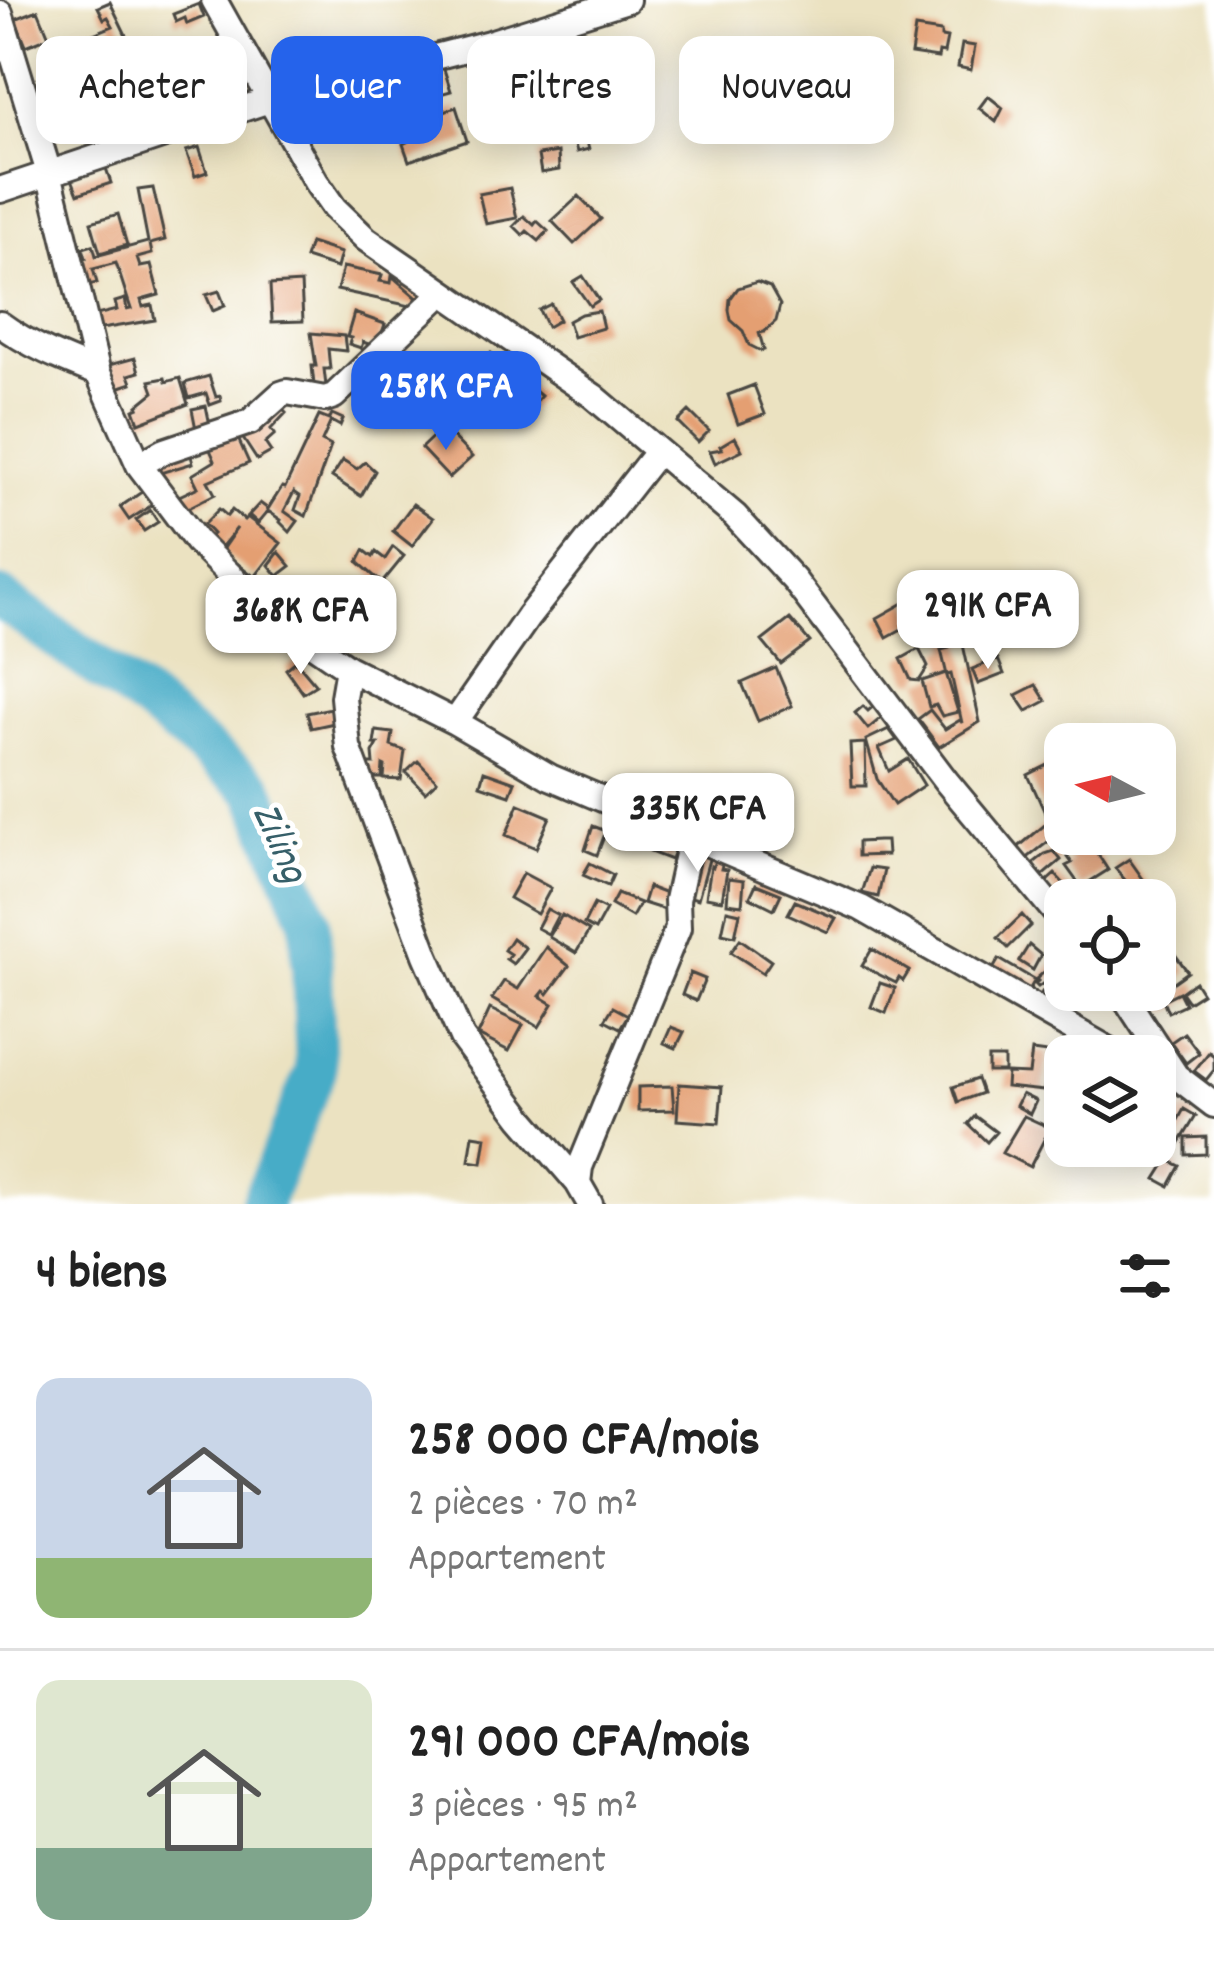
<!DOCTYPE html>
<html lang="fr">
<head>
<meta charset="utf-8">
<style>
	:root { --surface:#fff; --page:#f2f2f2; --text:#222; --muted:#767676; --line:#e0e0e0; --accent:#2563eb }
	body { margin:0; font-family:Dekko,sans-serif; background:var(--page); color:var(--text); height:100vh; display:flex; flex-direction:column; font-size:45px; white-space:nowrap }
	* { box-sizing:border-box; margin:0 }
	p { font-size:39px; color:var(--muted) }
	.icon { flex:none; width:66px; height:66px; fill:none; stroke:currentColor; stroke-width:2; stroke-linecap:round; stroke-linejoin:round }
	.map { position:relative; height:1204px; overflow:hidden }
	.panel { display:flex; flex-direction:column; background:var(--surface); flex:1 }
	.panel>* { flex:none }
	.top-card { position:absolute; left:36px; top:36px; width:1143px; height:108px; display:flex; gap:24px }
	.needle { width:78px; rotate:277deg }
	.controls { position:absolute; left:1044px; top:723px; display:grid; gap:24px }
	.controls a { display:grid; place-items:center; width:132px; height:132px; border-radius:24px; background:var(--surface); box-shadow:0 6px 30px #0003; font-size:60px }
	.price { position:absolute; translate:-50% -102px; padding:0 27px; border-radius:24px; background:#fff; color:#222; font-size:39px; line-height:78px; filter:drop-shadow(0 3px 6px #0008) }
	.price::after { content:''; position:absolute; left:50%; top:72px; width:36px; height:27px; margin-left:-18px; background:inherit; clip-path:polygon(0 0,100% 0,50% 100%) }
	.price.active { background:var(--accent); color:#fff }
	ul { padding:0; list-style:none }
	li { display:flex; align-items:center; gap:36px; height:300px; padding:0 36px }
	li+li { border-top:3px solid var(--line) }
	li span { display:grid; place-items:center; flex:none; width:336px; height:240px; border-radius:24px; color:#555 }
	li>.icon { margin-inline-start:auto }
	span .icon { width:144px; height:144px; fill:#fffc; stroke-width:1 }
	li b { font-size:51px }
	h2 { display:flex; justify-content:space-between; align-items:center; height:144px; padding:0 36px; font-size:51px }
	.tag { padding:0 42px; border-radius:24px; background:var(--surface); box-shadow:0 6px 30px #0003; font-size:42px; line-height:108px }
	.tag.active { background:var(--accent); color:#fff }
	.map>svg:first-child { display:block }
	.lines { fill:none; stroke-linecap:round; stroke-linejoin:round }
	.river { stroke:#47acc7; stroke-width:42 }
	.building { fill:#e49f72 }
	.minor-casing { stroke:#484642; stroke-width:30 }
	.minor { stroke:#fff; stroke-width:24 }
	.labels { text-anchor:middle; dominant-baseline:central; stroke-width:10; stroke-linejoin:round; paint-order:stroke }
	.water-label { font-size:42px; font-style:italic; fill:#365f69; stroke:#fff }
</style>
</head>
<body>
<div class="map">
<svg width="1214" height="1204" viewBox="0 0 1214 1204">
	<rect width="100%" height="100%" fill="#fff"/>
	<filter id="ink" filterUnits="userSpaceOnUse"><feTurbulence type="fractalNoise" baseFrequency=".00833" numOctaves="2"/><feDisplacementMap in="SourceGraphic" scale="24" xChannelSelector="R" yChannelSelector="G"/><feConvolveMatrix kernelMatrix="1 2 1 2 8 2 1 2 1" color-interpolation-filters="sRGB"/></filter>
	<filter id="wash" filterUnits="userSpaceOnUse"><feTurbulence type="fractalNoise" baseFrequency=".004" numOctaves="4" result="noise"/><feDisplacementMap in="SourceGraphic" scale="48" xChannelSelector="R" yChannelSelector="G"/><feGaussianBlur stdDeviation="2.7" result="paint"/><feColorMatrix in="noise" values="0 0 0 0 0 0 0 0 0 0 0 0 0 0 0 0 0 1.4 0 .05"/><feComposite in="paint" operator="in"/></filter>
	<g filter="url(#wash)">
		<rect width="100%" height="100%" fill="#ebe2c1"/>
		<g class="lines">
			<path class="river" d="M 0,598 L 144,700 L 254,789 L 310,920 L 316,1070 L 261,1204"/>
		</g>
		<g id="blocks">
			<path class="building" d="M 110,2 L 126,35 L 86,50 L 83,43 L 88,41 L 86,37 L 113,26 L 108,17 L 104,19 L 98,7 Z
				M 199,4 L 204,17 L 187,24 L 185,18 L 176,22 L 173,14 Z
				M 38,10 L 49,37 L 26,46 L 15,19 Z
				M 915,28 L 941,32 L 941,37 L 947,38 L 944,53 L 939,52 L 938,58 L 911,54 Z
				M 962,44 L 975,46 L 971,70 L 958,67 Z
				M 181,51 L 184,62 L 198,59 L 210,91 L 213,90 L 209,77 L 233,69 L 241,88 L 202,100 L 200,94 L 174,103 L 175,108 L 162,113 L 144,74 L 153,70 L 160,87 L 166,84 L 157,58 Z
				M 441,60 L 451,91 L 426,98 L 416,66 Z
				M 843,64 L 844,91 L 810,92 L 809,65 Z
				M 988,96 L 1003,108 L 996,122 L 979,108 Z
				M 804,105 L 806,130 L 790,131 L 788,106 Z
				M 456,107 L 467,141 L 409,161 L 403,144 L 409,141 L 402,125 Z
				M 583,128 L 589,149 L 577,152 L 571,131 Z
				M 199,147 L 207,172 L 195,176 L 186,151 Z
				M 558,152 L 559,170 L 541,173 L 538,155 Z
				M 106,168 L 111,183 L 78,194 L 72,179 Z
				M 153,188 L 165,240 L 150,244 L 152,254 L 137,258 L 140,267 L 151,265 L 159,295 L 141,300 L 143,307 L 152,305 L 155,320 L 95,330 L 92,316 L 117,310 L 115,302 L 125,299 L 127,310 L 131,309 L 116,263 L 93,269 L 97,283 L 84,286 L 77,261 L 86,258 L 83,248 L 93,245 L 96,256 L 148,242 L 138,190 Z
				M 510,188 L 517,218 L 486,224 L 479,194 Z
				M 579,196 L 601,219 L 574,244 L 552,221 Z
				M 118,214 L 127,245 L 100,253 L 91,222 Z
				M 524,216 L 534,225 L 537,221 L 548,231 L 539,241 L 527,231 L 523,235 L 514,226 Z
				M 310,243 L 341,253 L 337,268 L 305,258 Z
				M 343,267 L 382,275 L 380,281 L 391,283 L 392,276 L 423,303 L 415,307 L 337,290 Z
				M 583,276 L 599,300 L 590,306 L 573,282 Z
				M 757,282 L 770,287 L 780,305 L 776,321 L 764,332 L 759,333 L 764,350 L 761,351 L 749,345 L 743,331 L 731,320 L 729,310 L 730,299 L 738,288 Z
				M 301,283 L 303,321 L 272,322 L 270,285 Z
				M 219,291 L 225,306 L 213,311 L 206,295 Z
				M 551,304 L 559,320 L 547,327 L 539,310 Z
				M 599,311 L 603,328 L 573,337 L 568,321 L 581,314 Z
				M 354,313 L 385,324 L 377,347 L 363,342 L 361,348 L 349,344 L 351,338 L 347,337 Z
				M 311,333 L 344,336 L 346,351 L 328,349 L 330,369 L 324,369 L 326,386 L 314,385 L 312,366 L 316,366 Z
				M 401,344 L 418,364 L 428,352 L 441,364 L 418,393 L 410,385 L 421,372 L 416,367 L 405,375 L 407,378 L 402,381 L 406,386 L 402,391 L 374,367 Z
				M 491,353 L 506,365 L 494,379 L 478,367 Z
				M 135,358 L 139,372 L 129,375 L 132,383 L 117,388 L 109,365 Z
				M 515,374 L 541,396 L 517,423 L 491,401 Z
				M 209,376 L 216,397 L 220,396 L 221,401 L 210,405 L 206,393 L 189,398 L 185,383 Z
				M 165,378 L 166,382 L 180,378 L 188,404 L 139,423 L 134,409 L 139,407 L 138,405 L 154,392 L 150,381 Z
				M 384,379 L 403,395 L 385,415 L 367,398 Z
				M 754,385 L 765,414 L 738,424 L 728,395 Z
				M 427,389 L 440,402 L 431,410 L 418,398 Z
				M 276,403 L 286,413 L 271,429 L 275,434 L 265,443 L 271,452 L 257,460 L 242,437 Z
				M 206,406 L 211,430 L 197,434 L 192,409 Z
				M 689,411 L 709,431 L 698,442 L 678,422 Z
				M 332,414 L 343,419 L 340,426 L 331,421 L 322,441 L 331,446 L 306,516 L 295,510 L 300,496 L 294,492 L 284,511 L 298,521 L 290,532 L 280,522 L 281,520 L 268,511 L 258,523 L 249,515 L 260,503 L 268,509 L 282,487 L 285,488 L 319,416 L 329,420 Z
				M 443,427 L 472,457 L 449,478 L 421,448 Z
				M 236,434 L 249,463 L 208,481 L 215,494 L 180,512 L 173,499 L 198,487 L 192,475 L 215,461 L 208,445 Z
				M 735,437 L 742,450 L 715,463 L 710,451 L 722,449 L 720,446 Z
				M 189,448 L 193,463 L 157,474 L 151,461 Z
				M 343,460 L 357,469 L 365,462 L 375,471 L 361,496 L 332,477 Z
				M 146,489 L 155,503 L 129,520 L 120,507 Z
				M 413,504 L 433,518 L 412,546 L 393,531 Z
				M 219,509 L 227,516 L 232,510 L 244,520 L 247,517 L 281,543 L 255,577 L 221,551 L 237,528 L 219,550 L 207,540 L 213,534 L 204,524 Z
				M 150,510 L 158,522 L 144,531 L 136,520 Z
				M 393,547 L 404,556 L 382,583 L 358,562 L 364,550 L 373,557 L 376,552 L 385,559 Z
				M 279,552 L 291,566 L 278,576 L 269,565 Z
				M 909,600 L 920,619 L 887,637 L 877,618 Z
				M 790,619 L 810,642 L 781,664 L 762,641 Z
				M 975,624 L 978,637 L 962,640 L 980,722 L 939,747 L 918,719 L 930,710 L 945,729 L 960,720 L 962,723 L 951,674 L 947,675 L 941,650 L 949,648 L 947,642 L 962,639 L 960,627 Z
				M 919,649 L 928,667 L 919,681 L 911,680 L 901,659 Z
				M 998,659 L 1004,674 L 978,684 L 972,669 Z
				M 296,661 L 316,685 L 303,693 L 286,669 Z
				M 776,668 L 792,706 L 758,721 L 742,683 Z
				M 946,673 L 958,712 L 942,716 L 936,705 L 929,707 L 922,681 Z
				M 1036,685 L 1046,701 L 1027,711 L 1016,695 Z
				M 876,704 L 886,714 L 868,729 L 855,713 L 863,706 L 868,711 Z
				M 331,708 L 334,723 L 311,728 L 307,713 Z
				M 889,729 L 897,740 L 879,748 L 889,771 L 908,759 L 924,785 L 894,805 L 877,779 L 866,740 Z
				M 376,731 L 393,733 L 391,746 L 405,751 L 401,780 L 384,779 L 385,766 L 383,765 L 382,778 L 369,778 L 369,764 L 374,764 L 373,753 L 378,744 L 374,744 Z
				M 865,743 L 866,786 L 852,786 L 850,744 Z
				M 1060,759 L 1065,769 L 1065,786 L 1053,792 L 1056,799 L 1065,795 L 1065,810 L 1054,818 L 1046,815 L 1028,775 Z
				M 418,761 L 437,781 L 425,792 L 406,772 Z
				M 484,771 L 515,782 L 510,795 L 480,785 Z
				M 519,804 L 550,817 L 536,848 L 506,835 Z
				M 1053,818 L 1063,830 L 1025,860 L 1016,849 Z
				M 593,826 L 606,831 L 597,855 L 585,850 Z
				M 656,837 L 676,845 L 671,860 L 650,852 Z
				M 878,841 L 886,841 L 887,855 L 858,856 L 858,842 Z
				M 1089,841 L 1108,870 L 1081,887 L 1066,866 L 1072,863 L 1067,856 Z
				M 1054,851 L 1061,860 L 1041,877 L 1031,865 L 1045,854 Z
				M 696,853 L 710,856 L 698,899 L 687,896 Z
				M 715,859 L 723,861 L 721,869 L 727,870 L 722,900 L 706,897 L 711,866 L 713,867 Z
				M 1129,859 L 1148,886 L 1126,900 L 1116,887 L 1125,880 L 1115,868 Z
				M 590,863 L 613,875 L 608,886 L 583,875 Z
				M 870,868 L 884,870 L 878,897 L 862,893 Z
				M 523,873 L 551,888 L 537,914 L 509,898 Z
				M 1055,874 L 1078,899 L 1091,890 L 1098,900 L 1062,900 L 1046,882 Z
				M 729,878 L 744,880 L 742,905 L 727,903 Z
				M 756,884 L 781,894 L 774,909 L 750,897 Z
				M 648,887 L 669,895 L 665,910 L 643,903 Z
				M 617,894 L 640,903 L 632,917 L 611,905 Z
				M 795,901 L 836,918 L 828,932 L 788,914 Z
				M 594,904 L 606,910 L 595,930 L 584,924 Z
				M 547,909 L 558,915 L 548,934 L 537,928 Z
				M 727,910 L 740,913 L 735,936 L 722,933 Z
				M 562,915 L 589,931 L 576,953 L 549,937 Z
				M 1022,915 L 1031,925 L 1008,948 L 998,938 Z
				M 512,938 L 525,948 L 513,964 L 506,959 L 510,954 L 504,950 Z
				M 740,939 L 771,961 L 763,973 L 731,952 Z
				M 1029,945 L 1041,955 L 1033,970 L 1019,961 Z
				M 1168,945 L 1188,972 L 1153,997 L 1148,990 L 1155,990 L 1155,946 L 1159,951 Z
				M 546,947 L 569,966 L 548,994 L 544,991 L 540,996 L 553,1004 L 539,1027 L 492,999 L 504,981 L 518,989 Z
				M 872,949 L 909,971 L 903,981 L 899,978 L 896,983 L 862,966 Z
				M 1060,958 L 1065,968 L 1038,987 L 1035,984 L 1038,981 L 1036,979 Z
				M 999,959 L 1035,980 L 1025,997 L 989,976 Z
				M 690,973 L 705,979 L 696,1001 L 682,995 Z
				M 1195,982 L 1202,993 L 1188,1002 L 1181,992 Z
				M 880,983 L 895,988 L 886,1013 L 871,1007 Z
				M 1056,988 L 1066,995 L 1060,1003 L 1064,1005 L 1057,1017 L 1036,1003 L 1042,992 L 1051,997 Z
				M 1179,992 L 1185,1004 L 1168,1012 L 1163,1000 Z
				M 613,1007 L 628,1015 L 620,1028 L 605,1020 Z
				M 490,1009 L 523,1025 L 509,1051 L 478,1035 Z
				M 671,1027 L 684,1032 L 676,1048 L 664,1043 Z
				M 1184,1033 L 1199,1053 L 1186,1063 L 1171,1042 Z
				M 1032,1051 L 1047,1053 L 1044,1091 L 1006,1087 L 1007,1073 L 1029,1074 Z
				M 1209,1052 L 1214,1056 L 1214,1070 L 1206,1080 L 1194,1071 Z
				M 988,1058 L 1004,1058 L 1004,1072 L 988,1072 Z
				M 1065,1075 L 1065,1115 L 1050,1104 Z
				M 977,1079 L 982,1093 L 958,1102 L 953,1087 Z
				M 679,1084 L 722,1087 L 719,1123 L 677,1120 Z
				M 672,1086 L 674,1110 L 638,1111 L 638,1087 Z
				M 1022,1094 L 1036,1101 L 1030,1114 L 1016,1106 Z
				M 1184,1109 L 1196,1116 L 1179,1144 L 1168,1138 Z
				M 975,1116 L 996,1132 L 987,1142 L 968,1124 Z
				M 1024,1116 L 1050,1128 L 1030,1167 L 1002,1153 Z
				M 473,1135 L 486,1137 L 482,1163 L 469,1161 Z
				M 1206,1137 L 1206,1154 L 1186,1155 L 1186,1138 Z
				M 1168,1160 L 1180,1166 L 1169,1186 L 1156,1179 Z"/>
		</g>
	</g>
	<g filter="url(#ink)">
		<use href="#blocks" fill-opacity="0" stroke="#484642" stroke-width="3"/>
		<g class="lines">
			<defs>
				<path id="minor" d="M 214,0 L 316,182 L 334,208 L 366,239 L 593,396 L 735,516 L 794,580 L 946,781 L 1065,924
					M 0,13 L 49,173 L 98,373 L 139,465 L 197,542 L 251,596 L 301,636 L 348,668 L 455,722 L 550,777 L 861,908 L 1120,1056
					M 0,190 L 272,99 L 489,43 L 627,0
					M 0,324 C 30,346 63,359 98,373
					M 139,465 L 164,451 L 250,422 L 281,394 L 287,392 L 325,399 L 334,396 L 442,293
					M 348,668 L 343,697 L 348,747 L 426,955 L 462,1038 L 522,1118 L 578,1183 L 590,1204
					M 455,722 L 528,617 L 658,451
					M 1120,990 L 1176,1076 L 1214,1105
					M 578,1183 L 580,1167 L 678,928 L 677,900 L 691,836"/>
			</defs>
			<use href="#minor" class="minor-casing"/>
			<use href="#minor" class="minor"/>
		</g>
	</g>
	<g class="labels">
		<g class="water-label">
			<text transform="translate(277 844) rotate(66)">Ziling</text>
		</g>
	</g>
</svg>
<div class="controls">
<a><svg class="needle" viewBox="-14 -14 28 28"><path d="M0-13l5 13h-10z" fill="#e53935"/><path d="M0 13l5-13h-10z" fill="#767676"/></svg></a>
<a><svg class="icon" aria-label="locate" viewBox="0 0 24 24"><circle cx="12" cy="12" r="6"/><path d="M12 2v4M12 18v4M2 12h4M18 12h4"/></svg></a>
<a><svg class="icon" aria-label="layers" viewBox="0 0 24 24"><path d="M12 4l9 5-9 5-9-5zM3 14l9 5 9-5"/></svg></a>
</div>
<b class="price active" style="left:446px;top:453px">258K CFA</b>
<b class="price" style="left:988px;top:672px">291K CFA</b>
<b class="price" style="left:301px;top:677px">368K CFA</b>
<b class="price" style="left:698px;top:875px">335K CFA</b>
<div class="top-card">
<a class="tag">Acheter</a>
<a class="tag active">Louer</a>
<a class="tag">Filtres</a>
<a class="tag">Nouveau</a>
</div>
</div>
<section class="panel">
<h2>4 biens<svg class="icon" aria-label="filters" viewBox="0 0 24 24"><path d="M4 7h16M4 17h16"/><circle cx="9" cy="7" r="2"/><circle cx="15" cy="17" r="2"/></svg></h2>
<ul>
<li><span style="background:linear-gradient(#c9d6e8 75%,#8fb573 0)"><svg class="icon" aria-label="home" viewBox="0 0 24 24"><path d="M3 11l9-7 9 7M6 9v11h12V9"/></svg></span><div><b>258 000 CFA/mois</b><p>2 pièces · 70 m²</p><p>Appartement</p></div></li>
<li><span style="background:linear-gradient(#dfe7d0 70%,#7fa58c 0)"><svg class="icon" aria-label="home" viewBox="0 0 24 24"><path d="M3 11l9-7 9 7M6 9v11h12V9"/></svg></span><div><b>291 000 CFA/mois</b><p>3 pièces · 95 m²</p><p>Appartement</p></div></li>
</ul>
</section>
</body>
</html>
